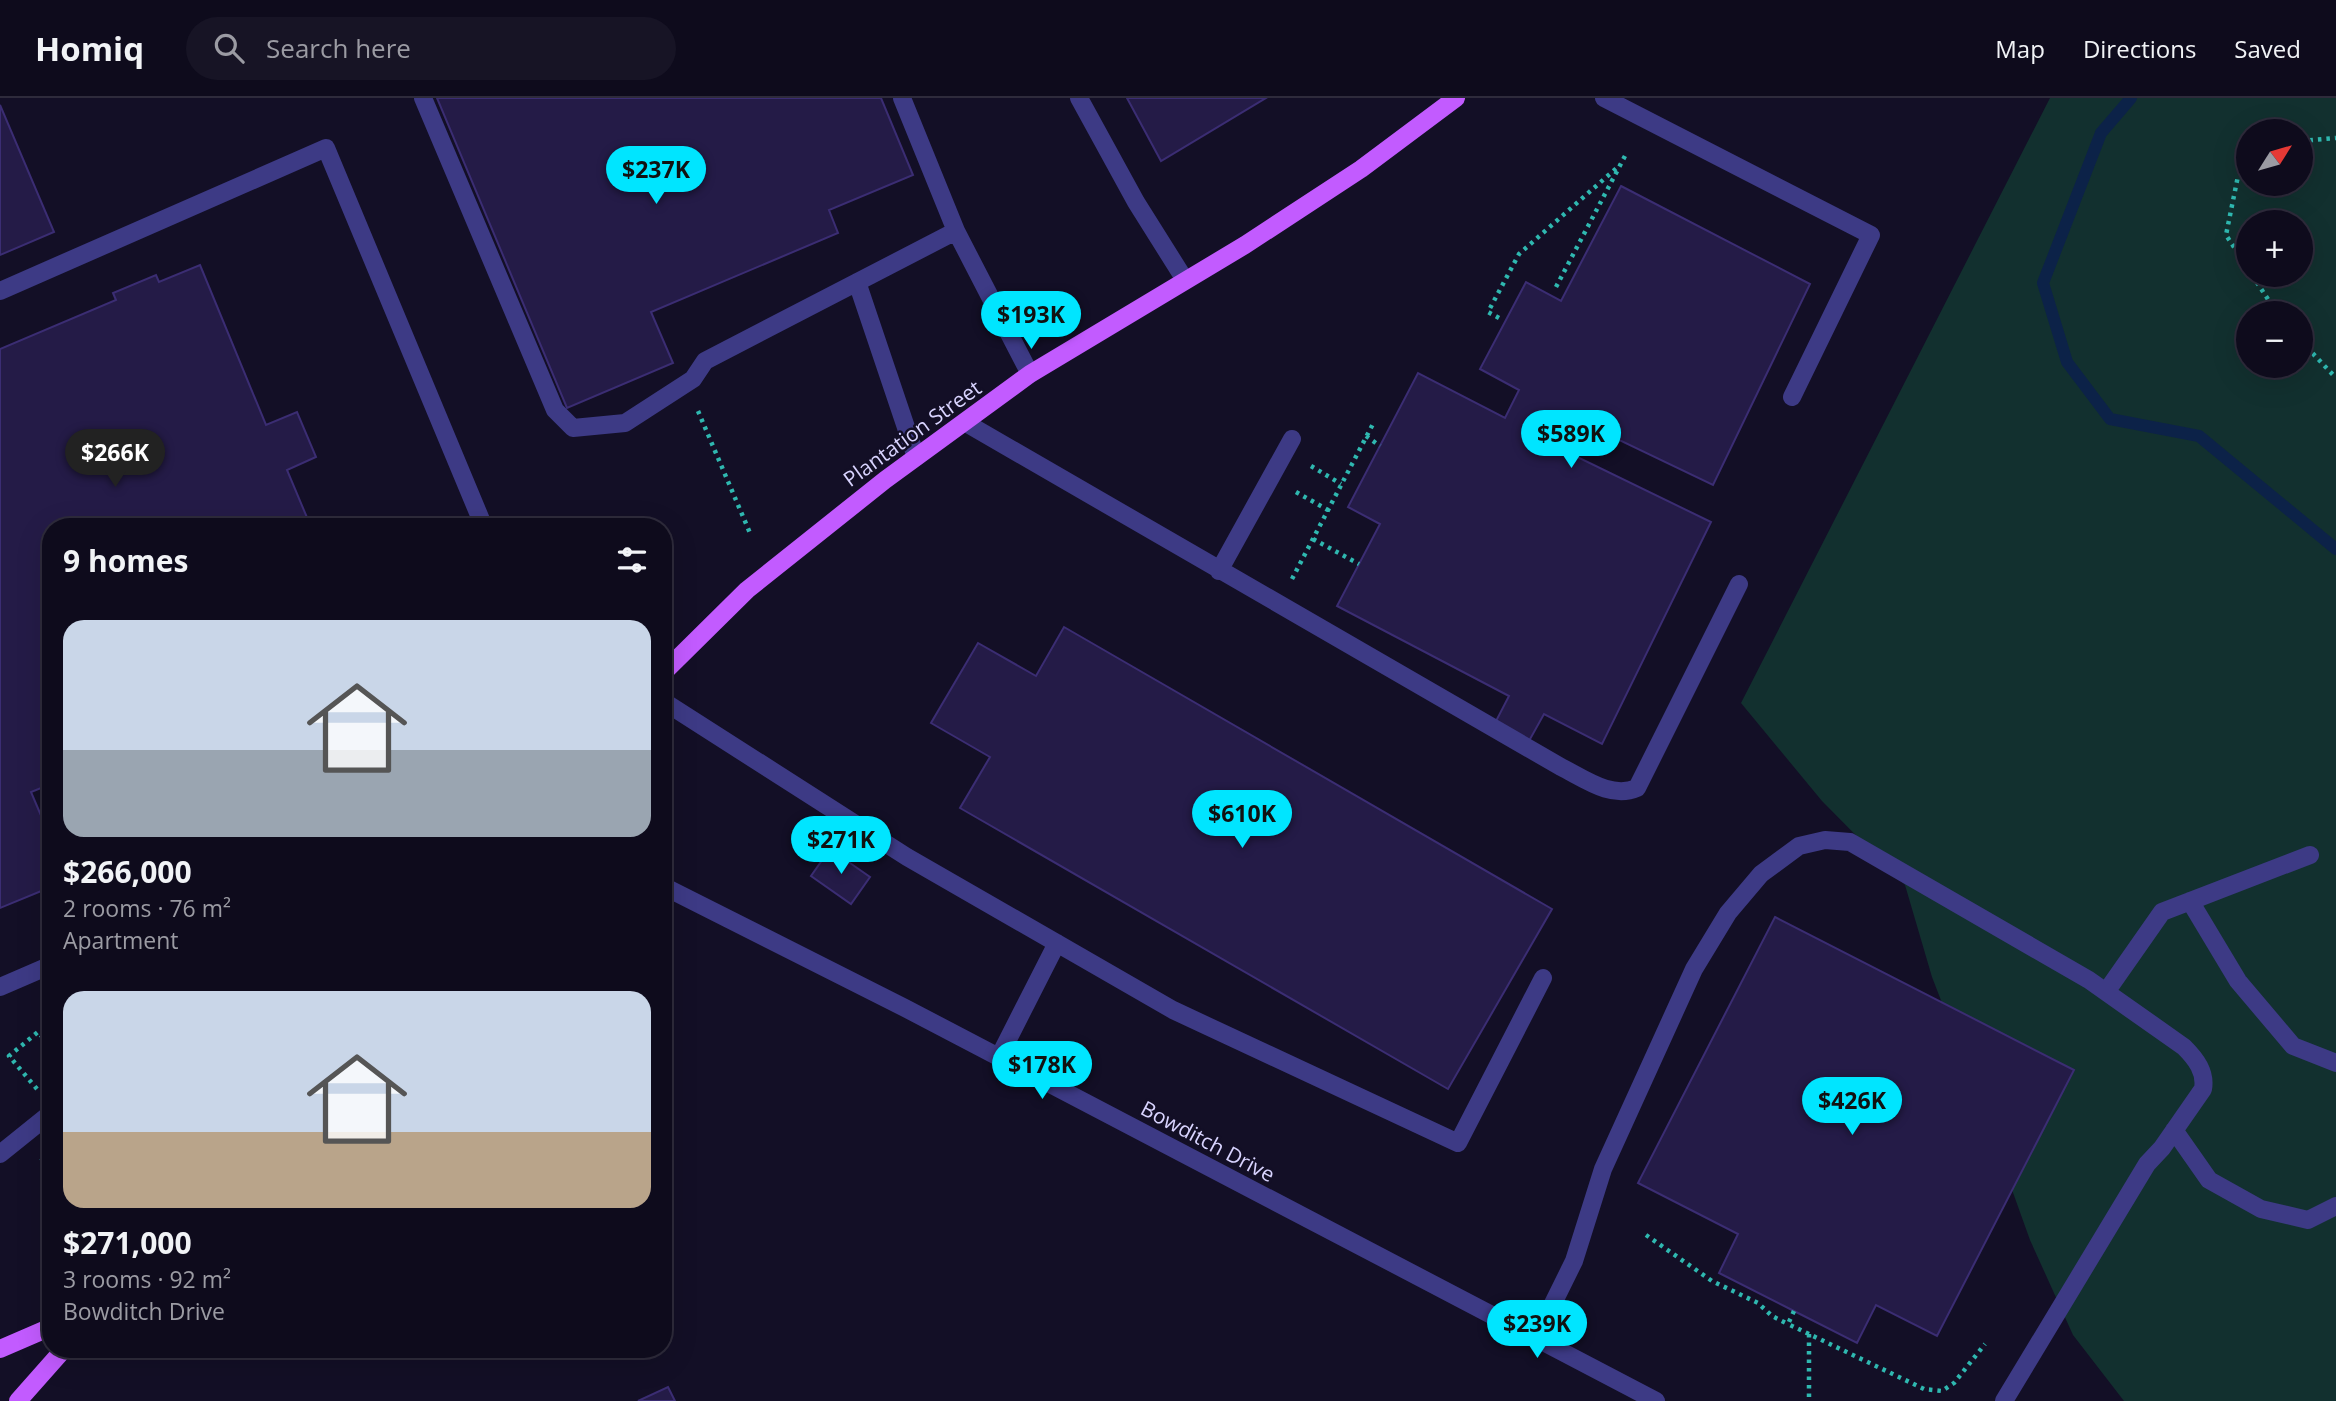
<!DOCTYPE html>
<html lang="en">
<head>
<meta charset="utf-8">
<style>
	:root { --surface:#0e0b1c; --page:#171425; --text:#f1f3f6; --muted:#9b9ba3; --line:#2e2b3b; --accent:#00e5ff }
	body { margin:0; font-family:"Open Sans",sans-serif; background:var(--page); color:var(--text); height:100vh; display:flex; flex-direction:column; font-size:26px; white-space:nowrap }
	* { box-sizing:border-box; margin:0 }
	p { font-size:23px; color:var(--muted) }
	.icon { flex:none; width:38px; height:38px; fill:none; stroke:currentColor; stroke-width:2; stroke-linecap:round; stroke-linejoin:round }
	.map { position:relative; flex:1; overflow:hidden }
	.sheet { position:absolute; left:42px; top:420px; width:630px; height:840px; display:flex; flex-direction:column; background:var(--surface); border-radius:28px; box-shadow:0 7px 28px #0002,0 0 0 2px var(--line) }
	.sheet>* { flex:none }
	.needle { width:46px; rotate:53deg }
	.fabs { position:absolute; left:2236px; top:21px; display:grid; gap:14px }
	.fabs a { display:grid; place-items:center; width:77px; height:77px; border-radius:50%; background:var(--surface); box-shadow:0 7px 28px #0002,0 0 0 2px var(--line); font-size:35px }
	.price { position:absolute; translate:-50% -60px; padding:0 16px; border-radius:24px; background:var(--accent); color:#111; font-size:23px; line-height:46px; filter:drop-shadow(0 2px 4px #0008) }
	.price::after { content:''; position:absolute; left:50%; top:42px; width:21px; height:16px; margin-left:-10px; background:inherit; clip-path:polygon(0 0,100% 0,50% 100%) }
	.price.active { background:#222; color:#fff }
	ul { padding:0; list-style:none }
	li { display:grid; align-content:center; gap:14px; height:371px; padding:0 21px }
	li span { display:grid; place-items:center; height:217px; border-radius:21px; color:#555 }
	li>.icon { margin-inline-start:auto }
	span .icon { width:126px; height:126px; fill:#fffc; stroke-width:1 }
	li b { font-size:30px }
	h2 { display:flex; justify-content:space-between; align-items:center; height:84px; padding:0 21px; font-size:30px }
	header { display:flex; align-items:center; gap:42px; box-sizing:border-box; height:98px; padding:0 35px; background:var(--surface); border-bottom:2px solid var(--line) }
	header strong { font-size:33px }
	nav { display:flex; gap:38px; margin-inline-start:auto; font-size:24px }
	.search { width:490px; height:63px; background:var(--page); display:flex; align-items:center; gap:18px; box-sizing:border-box; padding:0 24px; border-radius:38px; color:var(--muted); font-size:26px }
	.map>svg:first-child { display:block }
	.green { fill:#12302f; fill-rule:evenodd }
	.lines { fill:none; stroke-linecap:round; stroke-linejoin:round }
	.stream { stroke:#0c2248; stroke-width:12 }
	.building { fill:#241b47; stroke:#3b2d73; stroke-width:2 }
	.path { stroke:#2fb8b0; stroke-width:4.5; stroke-dasharray:3.5 5; stroke-linecap:butt }
	.minor { stroke:#3d3a85; stroke-width:18 }
	.major { stroke:#c25bff; stroke-width:18 }
	.labels { text-anchor:middle; dominant-baseline:central; stroke-width:5; stroke-linejoin:round; paint-order:stroke }
	.street-label { font-size:21px; fill:#d9d4ff; stroke:#130f26 }
</style>
</head>
<body>
<header>
<strong>Homiq</strong>
<div class="search"><svg class="icon" aria-label="search" viewBox="0 0 24 24"><circle cx="10" cy="10" r="6"/><path d="M15 15l6 6"/></svg>Search here</div>
<nav><a>Map</a><a>Directions</a><a>Saved</a></nav>
</header>
<div class="map">
<svg width="2336" height="1303" viewBox="0 0 2336 1303">
	<rect width="100%" height="100%" fill="#130f26"/>
	<path class="green" d="M 2050,0 L 2336,0 L 2336,1303 L 2124,1303 L 2073,1237 L 2030,1142 L 1983,1011 L 1932,879 L 1905,787 L 1822,703 L 1741,605 ZM 2249,33 L 2301,33 L 2301,86 L 2249,86 ZM 2249,124 L 2301,124 L 2301,177 L 2249,177 ZM 2249,215 L 2301,215 L 2301,268 L 2249,268 Z"/>
	<g class="lines">
		<path class="stream" d="M 2131,0 L 2101,35 L 2043,185 L 2067,264 L 2110,321 L 2199,338 L 2336,451"/>
	</g>
	<path class="building" d="M 437,0 L 881,0 L 913,77 L 829,112 L 838,135 L 651,214 L 673,265 L 567,310 Z
		M 1127,0 L 1266,0 L 1161,63 Z
		M 0,7 L 54,134 L 0,157 Z
		M 1621,88 L 1810,186 L 1713,387 L 1584,325 L 1569,355 L 1711,424 L 1602,646 L 1544,616 L 1529,643 L 1495,625 L 1509,598 L 1337,508 L 1380,426 L 1348,409 L 1418,275 L 1505,320 L 1519,292 L 1480,271 L 1526,184 L 1561,203 Z
		M 200,167 L 266,327 L 297,314 L 316,359 L 287,372 L 311,429 L 51,429 L 51,686 L 31,694 L 51,741 L 51,789 L 0,810 L 0,251 L 116,202 L 113,195 L 156,177 L 159,184 Z
		M 1064,529 L 1552,811 L 1448,991 L 960,710 L 990,659 L 931,625 L 978,545 L 1036,578 Z
		M 830,751 L 870,779 L 851,806 L 811,778 Z
		M 1775,819 L 2074,972 L 1937,1238 L 1876,1207 L 1857,1245 L 1794,1213 L 1719,1175 L 1738,1136 L 1638,1085 Z
		M 668,1289 L 675,1303 L 638,1303 Z"/>
	<g class="lines">
		<path class="path" d="M 2301,43 L 2336,40
			M 2249,70 L 2238,78 L 2226,137 L 2249,172
			M 2252,177 L 2277,215
			M 1556,189 L 1625,58
			M 1499,220 L 1488,214 L 1519,156 L 1620,67
			M 2301,243 L 2336,280
			M 698,313 L 750,435
			M 1366,338 L 1380,348
			M 1311,368 L 1341,386
			M 1296,394 L 1328,412
			M 1313,441 L 1359,466
			M 1292,481 L 1374,324
			M 37,991 L 9,958 L 38,934 L 51,949
			M 41,1060 L 51,1069
			M 1646,1137 L 1712,1183 L 1758,1205 L 1772,1218 L 1788,1226
			M 1794,1213 L 1788,1226 L 1924,1291 L 1942,1293 L 1954,1285 L 1985,1246
			M 1809,1236 L 1809,1303"/>
		<path class="minor" d="M 423,0 L 555,312 L 573,330 L 625,325 L 693,281 L 705,263 L 956,133 L 1030,276
			M 902,0 L 956,133
			M 1079,0 L 1136,104 L 1185,182
			M 1604,0 L 1871,137 L 1792,299
			M 857,184 L 916,359
			M 0,193 L 326,50 L 484,429
			M 966,325 L 1561,669 C 1585,681 1611,701 1637,690 L 1739,486
			M 1219,473 L 1292,341
			M 663,603 L 907,759 L 1173,912 L 1458,1045 L 1543,880
			M 663,788 L 905,910 L 1656,1303
			M 2190,803 L 2238,883 L 2293,948 L 2336,965
			M 0,889 L 51,867
			M 2106,894 L 2162,814 L 2310,757
			M 999,959 L 1057,845
			M 2174,1032 L 2209,1082 L 2261,1111 L 2308,1122 L 2336,1108
			M 0,1056 L 51,1015
			M 1536,1240 L 1574,1163 L 1603,1071 L 1694,871 L 1728,815 L 1761,776 L 1799,748 L 1825,742 L 1850,744 L 2089,882 L 2184,949 C 2196,961 2206,974 2203,991 L 2162,1050 L 2147,1066 L 2004,1303"/>
		<path class="major" d="M 663,575 L 747,492 L 885,382 L 1030,276 L 1245,147 L 1361,71 L 1456,0
			M 0,1251 L 51,1229
			M 18,1303 L 64,1251"/>
	</g>
	<g class="labels">
		<g class="street-label">
			<text transform="translate(912 335) rotate(-36)">Plantation Street</text>
			<text transform="translate(1208 1043) rotate(28)">Bowditch Drive</text>
		</g>
	</g>
</svg>
<div class="fabs">
<a><svg class="needle" viewBox="-14 -14 28 28"><path d="M0-13l5 13h-10z" fill="#e53935"/><path d="M0 13l5-13h-10z" fill="#9b9ba3"/></svg></a>
<a>+</a>
<a>−</a>
</div>
<b class="price" style="left:656px;top:108px">$237K</b>
<b class="price" style="left:1031px;top:253px">$193K</b>
<b class="price" style="left:1571px;top:372px">$589K</b>
<b class="price active" style="left:115px;top:391px">$266K</b>
<b class="price" style="left:1242px;top:752px">$610K</b>
<b class="price" style="left:841px;top:778px">$271K</b>
<b class="price" style="left:1042px;top:1003px">$178K</b>
<b class="price" style="left:1852px;top:1039px">$426K</b>
<b class="price" style="left:1537px;top:1262px">$239K</b>
<section class="sheet">
<h2>9 homes<svg class="icon" aria-label="filters" viewBox="0 0 24 24"><path d="M4 7h16M4 17h16"/><circle cx="9" cy="7" r="2"/><circle cx="15" cy="17" r="2"/></svg></h2>
<ul>
<li><span style="background:linear-gradient(#c9d6e8 60%,#9aa5b1 0)"><svg class="icon" aria-label="home" viewBox="0 0 24 24"><path d="M3 11l9-7 9 7M6 9v11h12V9"/></svg></span><div><b>$266,000</b><p>2 rooms · 76 m²</p><p>Apartment</p></div></li>
<li><span style="background:linear-gradient(#c9d6e8 65%,#b9a48a 0)"><svg class="icon" aria-label="home" viewBox="0 0 24 24"><path d="M3 11l9-7 9 7M6 9v11h12V9"/></svg></span><div><b>$271,000</b><p>3 rooms · 92 m²</p><p>Bowditch Drive</p></div></li>
</ul>
</section>
</div>
</body>
</html>
